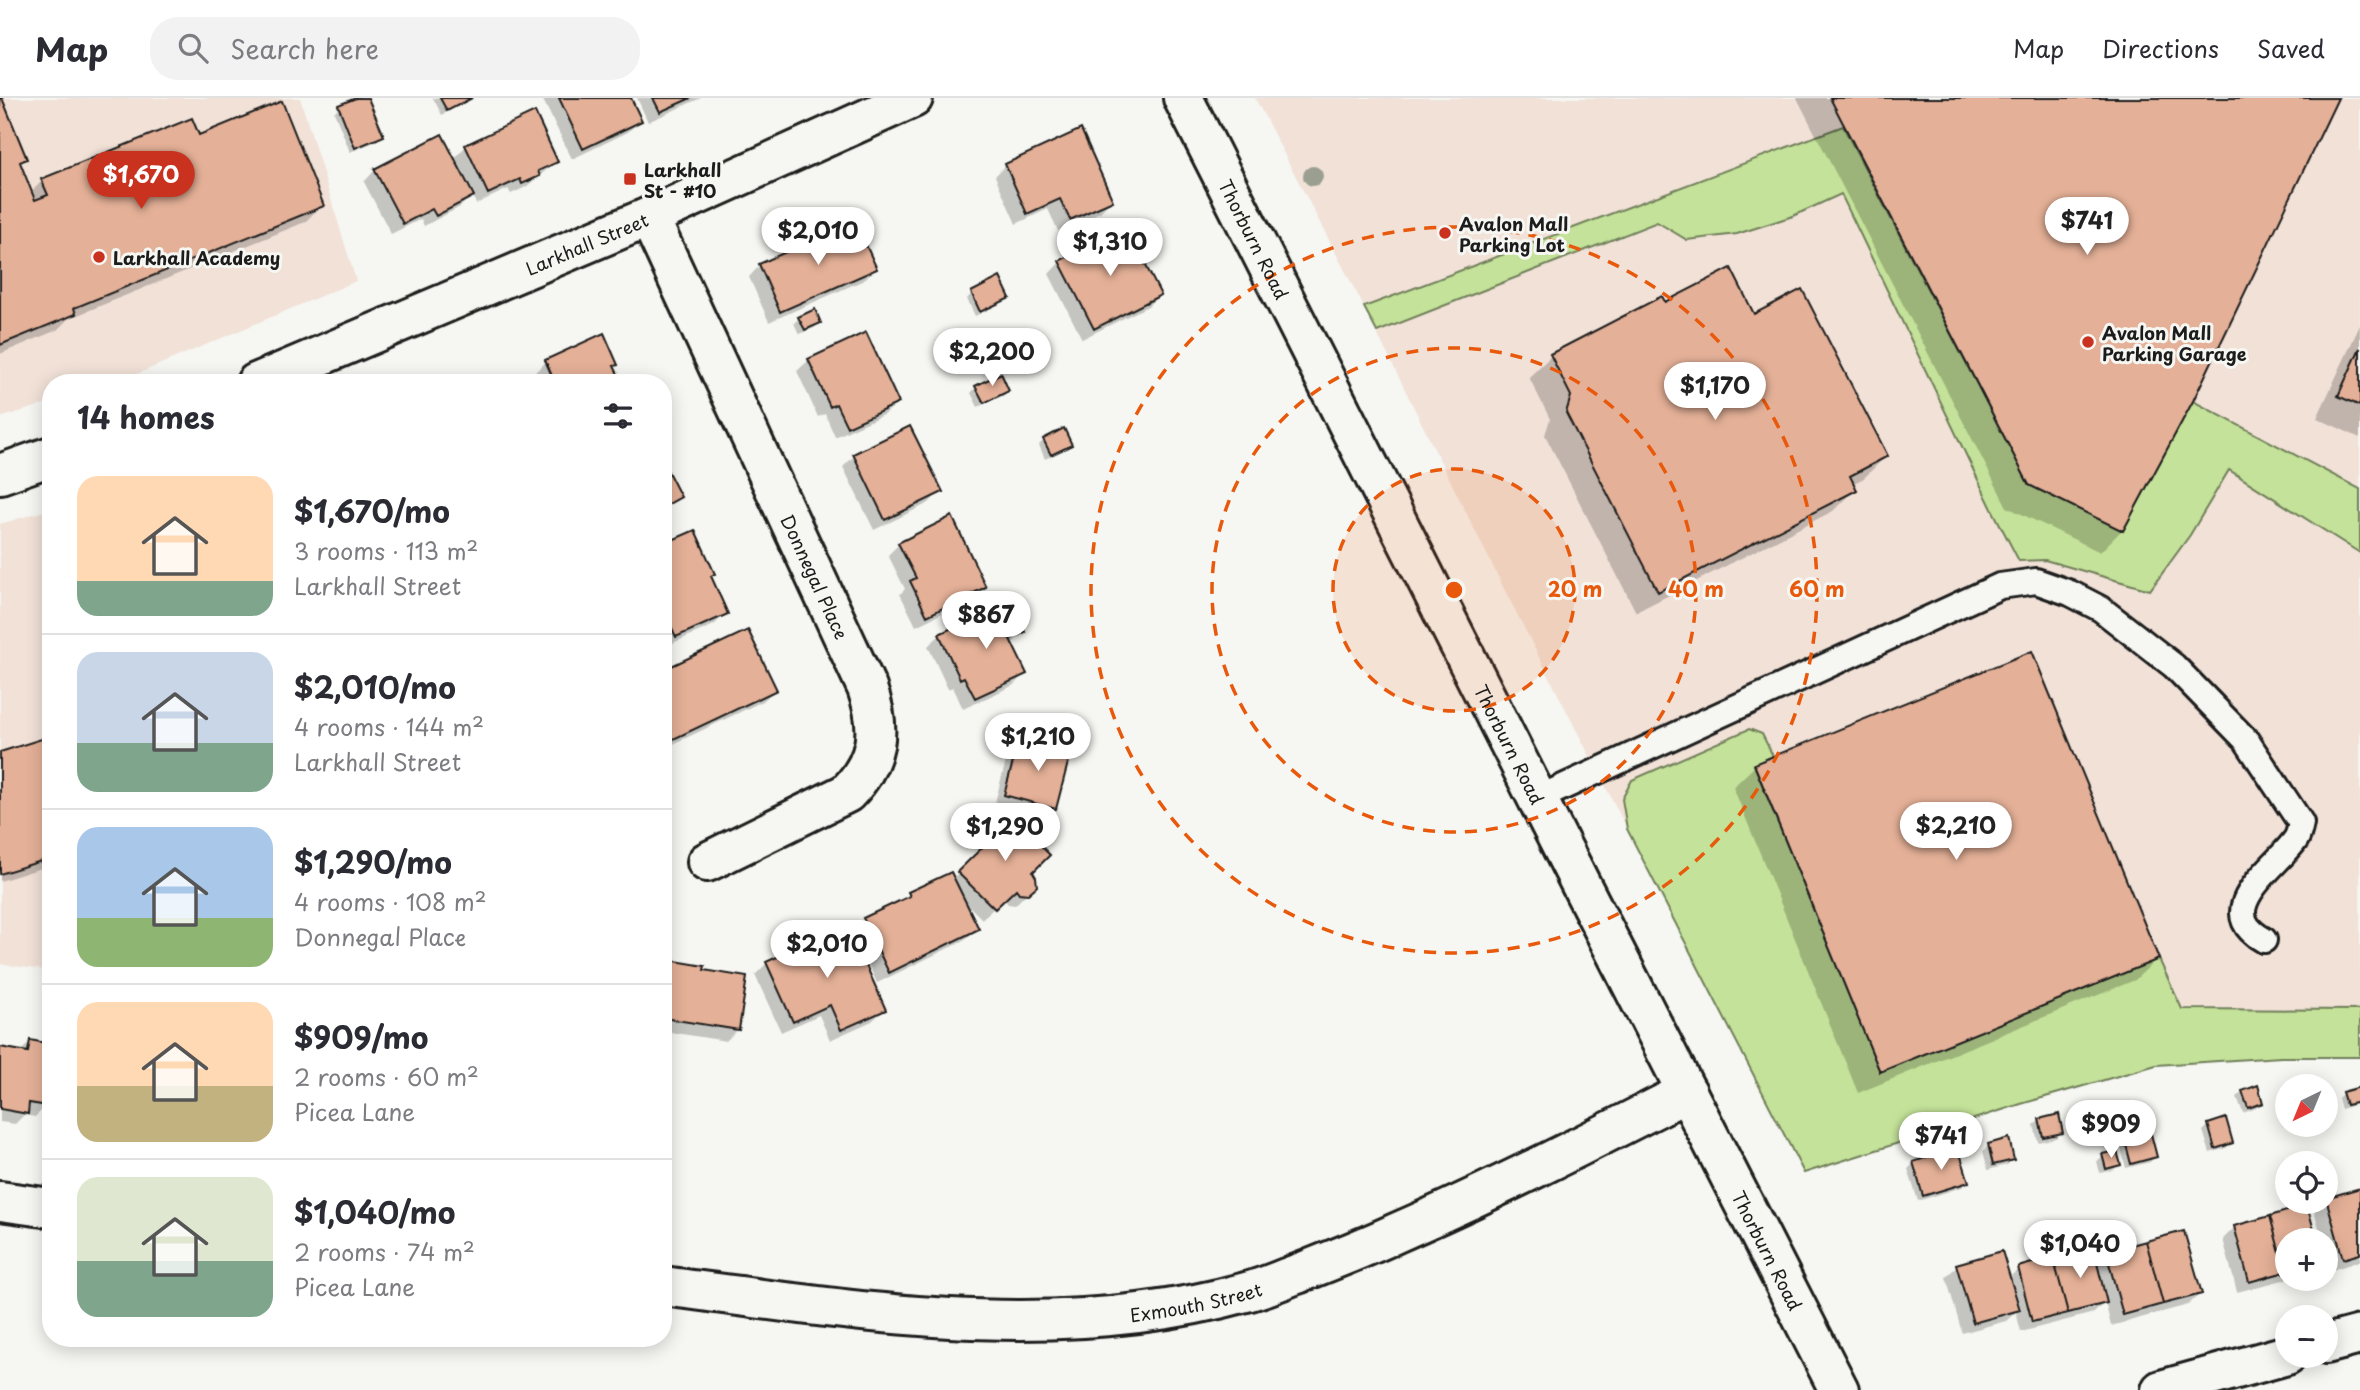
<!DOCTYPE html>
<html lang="en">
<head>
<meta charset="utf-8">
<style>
	:root { --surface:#fff; --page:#f2f2f3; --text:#2b2b33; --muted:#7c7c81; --line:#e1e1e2; --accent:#c8321e }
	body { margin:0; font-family:"Playpen Sans",sans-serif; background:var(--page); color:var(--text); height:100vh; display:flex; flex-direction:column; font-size:26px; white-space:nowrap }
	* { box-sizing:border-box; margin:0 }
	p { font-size:23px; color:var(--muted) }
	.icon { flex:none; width:38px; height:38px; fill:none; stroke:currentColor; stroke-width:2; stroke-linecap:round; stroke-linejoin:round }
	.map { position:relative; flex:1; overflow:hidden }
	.side { position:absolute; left:42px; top:276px; width:630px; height:973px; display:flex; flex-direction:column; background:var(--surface); border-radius:28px; box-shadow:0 4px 18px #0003 }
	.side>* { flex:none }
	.needle { width:46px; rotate:223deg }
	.tools { position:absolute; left:2275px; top:976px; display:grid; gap:14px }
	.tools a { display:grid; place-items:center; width:63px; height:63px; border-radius:50%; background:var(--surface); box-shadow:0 4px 18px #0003; font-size:35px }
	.price { position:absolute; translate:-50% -60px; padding:0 16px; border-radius:24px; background:#fff; color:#222; font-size:23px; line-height:46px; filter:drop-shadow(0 2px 4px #0008) }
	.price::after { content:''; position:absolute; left:50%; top:42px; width:21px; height:16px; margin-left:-10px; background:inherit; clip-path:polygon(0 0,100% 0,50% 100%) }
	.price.on { background:var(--accent); color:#fff }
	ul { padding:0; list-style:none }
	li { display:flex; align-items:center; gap:21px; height:175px; padding:0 35px }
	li+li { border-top:2px solid var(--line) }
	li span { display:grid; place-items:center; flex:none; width:196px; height:140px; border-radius:21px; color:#555 }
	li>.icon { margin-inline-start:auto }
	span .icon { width:84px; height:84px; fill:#fffc; stroke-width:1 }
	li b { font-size:30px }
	h2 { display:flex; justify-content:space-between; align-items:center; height:84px; padding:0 35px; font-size:30px }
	header { display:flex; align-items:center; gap:42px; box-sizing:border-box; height:98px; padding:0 35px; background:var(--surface); border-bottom:2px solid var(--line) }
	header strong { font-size:33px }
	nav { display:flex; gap:38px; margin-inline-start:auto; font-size:24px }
	.search { width:490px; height:63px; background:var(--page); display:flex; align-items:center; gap:18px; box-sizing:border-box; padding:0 24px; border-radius:28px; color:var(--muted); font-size:26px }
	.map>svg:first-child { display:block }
	.built { fill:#f1e1d7 }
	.green { fill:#c4e299; stroke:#707f5a; stroke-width:2 }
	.shadow { fill:#0003 }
	.building { fill:#e4b097; stroke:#1c1c1c; stroke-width:2 }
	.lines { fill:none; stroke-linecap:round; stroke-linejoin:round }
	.lane-casing { stroke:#1c1c1c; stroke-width:30 }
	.street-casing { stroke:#1c1c1c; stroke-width:44 }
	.secondary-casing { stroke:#1c1c1c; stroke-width:44 }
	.lane { stroke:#f6f6f2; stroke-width:24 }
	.street { stroke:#f6f6f2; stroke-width:38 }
	.secondary { stroke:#f6f6f2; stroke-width:38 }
	.tree { fill:#9a9f91 }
	.ring { fill:none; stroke:#e8590c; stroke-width:3.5; stroke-dasharray:12 9 }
	.poi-dot { fill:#c8321e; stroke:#f6f6f2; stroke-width:2.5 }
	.labels { text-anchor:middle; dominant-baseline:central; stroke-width:6; stroke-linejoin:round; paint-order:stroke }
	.poi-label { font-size:18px; font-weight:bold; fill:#1c1c1c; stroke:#f6f6f2; text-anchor:start }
	.street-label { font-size:18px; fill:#1c1c1c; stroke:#f6f6f2 }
	.centre { fill:#e8590c; stroke:#f6f6f2; stroke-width:3.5 }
	.ring-label { font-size:21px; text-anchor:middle; font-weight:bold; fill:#e8590c; stroke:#f6f6f2; stroke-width:6; stroke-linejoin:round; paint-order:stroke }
</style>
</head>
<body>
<header>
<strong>Map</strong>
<div class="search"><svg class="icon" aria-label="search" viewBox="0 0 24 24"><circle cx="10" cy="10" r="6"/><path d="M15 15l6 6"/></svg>Search here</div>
<nav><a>Map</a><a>Directions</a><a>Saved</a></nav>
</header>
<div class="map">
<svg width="2360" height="1292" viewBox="0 0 2360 1292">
	<rect width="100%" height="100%" fill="#f6f6f2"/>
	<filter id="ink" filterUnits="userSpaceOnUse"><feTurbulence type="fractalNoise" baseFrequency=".0143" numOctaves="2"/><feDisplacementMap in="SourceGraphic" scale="14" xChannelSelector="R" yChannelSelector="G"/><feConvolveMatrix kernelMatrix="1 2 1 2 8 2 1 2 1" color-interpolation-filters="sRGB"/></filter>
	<g filter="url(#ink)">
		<path class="built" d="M 0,0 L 300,0 L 356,183 L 130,279 L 111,285 L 51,285 L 51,304 L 0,320 Z
			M 1255,0 L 2360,0 L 2360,959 L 2281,959 L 2156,967 L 2021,1006 L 1804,1075 L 1502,487 L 1364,209 Z
			M 51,411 L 51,873 L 0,866 L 0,426 Z"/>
		<path class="green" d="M 1843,28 L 2029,387 L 2123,433 L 2193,303 L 2360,391 L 2360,455 L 2229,372 L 2190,437 L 2150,492 L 2045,462 L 2019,463 L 1992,411 L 1841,96 L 1793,118 L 1737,136 L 1687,142 L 1657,124 L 1377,234 L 1364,209 Z
			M 1749,631 L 1762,636 L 1773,658 L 1754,667 L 1880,974 L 2159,861 L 2182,911 L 2360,912 L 2360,959 L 2281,959 L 2156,967 L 2021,1006 L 1804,1075 L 1627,731 L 1622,701 L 1632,682 Z"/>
		<path class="shadow" d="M 0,0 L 25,61 L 19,66 L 31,94 L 42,83 L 198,39 L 322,107 L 305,124 L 68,221 L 57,232 L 0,256 Z
			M 361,0 L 366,0 L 382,38 L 377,43 L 350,54 L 334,14 L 339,9 Z
			M 433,0 L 471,0 L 442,17 Z
			M 542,0 L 629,0 L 640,23 L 628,34 L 572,61 Z
			M 637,0 L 701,0 L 648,24 Z
			M 1797,0 L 2337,0 L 2122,432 L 2100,454 L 2007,409 Z
			M 466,48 L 556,64 L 526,89 L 511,96 L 508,91 L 476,106 L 472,97 L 460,109 L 424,128 L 421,121 L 391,136 L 364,84 L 375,72 L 453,62 Z
			M 1006,67 L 1111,103 L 1100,114 L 1058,133 L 1048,111 L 1016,126 L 995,78 Z
			M 1060,164 L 1159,197 L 1148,208 L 1082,241 L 1049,176 Z
			M 760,167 L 875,170 L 864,182 L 769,224 L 749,179 Z
			M 972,195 L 1007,199 L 1002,205 L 975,218 L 967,201 Z
			M 1665,206 L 1753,218 L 1886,358 L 1864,380 L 1852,386 L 1855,391 L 1833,413 L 1636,514 L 1545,337 L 1550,321 L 1529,279 L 1551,258 Z
			M 799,220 L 819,225 L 814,230 L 799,236 L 794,225 Z
			M 2360,227 L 2360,340 L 2317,320 Z
			M 809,262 L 897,305 L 885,316 L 835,339 L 825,316 L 818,319 L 797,273 Z
			M 546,264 L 613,269 L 616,285 L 539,285 L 534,275 Z
			M 976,289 L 1007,293 L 1002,298 L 978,309 L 971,295 Z
			M 1044,342 L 1070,346 L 1064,352 L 1045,361 L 1039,347 Z
			M 854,358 L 940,393 L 929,405 L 874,432 L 843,369 Z
			M 663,370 L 679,399 L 663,413 Z
			M 899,446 L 984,489 L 973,500 L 916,528 L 900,496 L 905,491 L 888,457 Z
			M 663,448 L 710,479 L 726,515 L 714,527 L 664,549 Z
			M 1001,520 L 1023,534 L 1011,546 L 1025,575 L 1014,587 L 963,611 L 953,589 L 948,591 L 928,548 L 940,537 Z
			M 2031,555 L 2157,861 L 2135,882 L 1858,995 L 1733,689 L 1755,668 Z
			M 663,574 L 775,592 L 763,603 L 663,651 Z
			M 51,640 L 51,767 L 0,783 L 0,656 Z
			M 1021,640 L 1054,710 L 1043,721 L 994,708 L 1009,652 Z
			M 1008,717 L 1035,787 L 1015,807 L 1008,806 L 1004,801 L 982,821 L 963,802 L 976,831 L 965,842 L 877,885 L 853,833 L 864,822 L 901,804 L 909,796 L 952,781 L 984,751 L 979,746 Z
			M 663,862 L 702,874 L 737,932 L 726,943 L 663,933 Z
			M 767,865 L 884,912 L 872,923 L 830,942 L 819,917 L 781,934 L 755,877 Z
			M 30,944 L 47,1007 L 35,1019 L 24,1017 L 15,1026 L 0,1024 L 0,951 L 20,954 Z
			M 2360,991 L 2360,1005 L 2341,1011 L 2338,1000 L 2343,995 Z
			M 2243,994 L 2261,1005 L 2256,1010 L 2243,1015 L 2237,999 Z
			M 2040,1022 L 2061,1034 L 2056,1040 L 2038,1044 L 2034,1027 Z
			M 2126,1024 L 2145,1032 L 2140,1038 L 2123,1041 L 2121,1029 Z
			M 2208,1028 L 2231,1045 L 2226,1050 L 2210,1055 L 2203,1033 Z
			M 2126,1045 L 2155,1059 L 2150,1064 L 2126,1070 L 2121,1050 Z
			M 1988,1048 L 2012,1062 L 2007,1067 L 1988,1072 L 1983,1053 Z
			M 2103,1058 L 2119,1067 L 2113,1072 L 2100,1075 L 2097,1063 Z
			M 1914,1065 L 1967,1084 L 1962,1089 L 1918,1103 L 1908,1071 Z
			M 2360,1092 L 2360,1163 L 2332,1172 L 2326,1152 L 2326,1143 L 2323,1143 L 2314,1113 L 2326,1104 L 2326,1102 Z
			M 2235,1129 L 2287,1143 L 2287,1181 L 2237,1194 L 2223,1141 Z
			M 2107,1155 L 2200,1196 L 2188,1207 L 2111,1228 L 2105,1204 L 2094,1215 L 2021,1234 L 2016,1214 L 2006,1223 L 1962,1235 L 1946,1179 L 1957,1168 L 2009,1180 L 2018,1171 L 2095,1167 Z"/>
		<path class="building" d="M 0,0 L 2,0 L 27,61 L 20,64 L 35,102 L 48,97 L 41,81 L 192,20 L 199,37 L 282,3 L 324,108 L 74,210 L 76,216 L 0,247 Z
			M 356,0 L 368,0 L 384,38 L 355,50 L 338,7 Z
			M 440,0 L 472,0 L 447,13 Z
			M 559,0 L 631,0 L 642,23 L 583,51 Z
			M 653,0 L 691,0 L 660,14 Z
			M 1830,0 L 2338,0 L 2193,303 L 2123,433 L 2029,387 Z
			M 535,14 L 558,64 L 538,73 L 540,78 L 522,86 L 520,81 L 488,96 L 465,47 Z
			M 1081,31 L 1113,103 L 1070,122 L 1060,101 L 1027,116 L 1005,66 Z
			M 442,36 L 474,98 L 436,118 L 432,111 L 403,126 L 374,71 Z
			M 855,123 L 877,171 L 780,214 L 759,166 Z
			M 1126,129 L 1161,197 L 1094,231 L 1059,163 Z
			M 1731,170 L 1754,216 L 1802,191 L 1888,358 L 1850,378 L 1857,392 L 1658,494 L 1566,315 L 1571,298 L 1550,256 L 1662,198 L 1665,204 Z
			M 1000,179 L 1010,200 L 980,214 L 971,194 Z
			M 815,211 L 821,225 L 805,232 L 798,219 Z
			M 866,234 L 899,305 L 847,329 L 836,306 L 830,309 L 808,261 Z
			M 604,235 L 618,267 L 614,268 L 619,278 L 615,280 L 618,285 L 555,285 L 545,262 Z
			M 2360,250 L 2360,308 L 2338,298 Z
			M 1001,275 L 1009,293 L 984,305 L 975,288 Z
			M 910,328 L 943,394 L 885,422 L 853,356 Z
			M 1064,330 L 1072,347 L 1051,357 L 1043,341 Z
			M 664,366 L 681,399 L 663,409 L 663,367 Z
			M 952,418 L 986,489 L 927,518 L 910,483 L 916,480 L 898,445 Z
			M 695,432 L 715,476 L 711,478 L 728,516 L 676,539 L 663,511 L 663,446 Z
			M 997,509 L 1001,518 L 1014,512 L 1025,534 L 1010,541 L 1027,576 L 975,600 L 964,579 L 960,581 L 939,536 Z
			M 748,532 L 777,592 L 663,646 L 663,572 Z
			M 2032,553 L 2159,861 L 1880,974 L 1754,666 Z
			M 51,638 L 51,760 L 0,776 L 0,654 Z
			M 1020,638 L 1071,653 L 1056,711 L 1004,697 Z
			M 1008,715 L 1050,757 L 1033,774 L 1036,779 L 1037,788 L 1028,796 L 1019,795 L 1016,791 L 995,811 L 957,774 L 994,738 L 989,733 Z
			M 951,774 L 979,831 L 889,875 L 863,820 L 910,798 L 908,794 Z
			M 848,827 L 886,912 L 841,932 L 830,907 L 793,924 L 766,864 Z
			M 663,861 L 705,868 L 704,872 L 747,879 L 739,932 L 663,920 Z
			M 30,942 L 51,946 L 51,994 L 48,1008 L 29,1005 L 28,1016 L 0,1011 L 0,949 L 28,954 Z
			M 2258,987 L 2263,1005 L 2248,1010 L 2242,993 Z
			M 2360,989 L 2360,1004 L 2346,1007 L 2342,994 Z
			M 2059,1016 L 2063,1035 L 2043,1039 L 2039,1021 Z
			M 2143,1019 L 2147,1033 L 2128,1037 L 2125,1022 Z
			M 2226,1020 L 2233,1045 L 2215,1051 L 2208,1026 Z
			M 2151,1036 L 2157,1059 L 2131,1066 L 2125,1043 Z
			M 2009,1040 L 2014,1062 L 1993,1067 L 1988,1046 Z
			M 1958,1049 L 1969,1084 L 1923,1098 L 1913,1064 Z
			M 2117,1053 L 2121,1067 L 2106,1071 L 2102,1056 Z
			M 2360,1090 L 2360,1156 L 2343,1161 L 2326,1100 Z
			M 2307,1107 L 2317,1143 L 2287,1143 L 2287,1173 L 2285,1174 L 2270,1118 Z
			M 2270,1118 L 2285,1174 L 2249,1184 L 2234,1128 Z
			M 2184,1133 L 2202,1196 L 2163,1206 L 2146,1143 Z
			M 2146,1143 L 2163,1206 L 2123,1217 L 2106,1154 Z
			M 2093,1149 L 2107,1205 L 2068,1215 L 2053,1159 Z
			M 2002,1153 L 2020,1212 L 1973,1225 L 1956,1166 Z
			M 2053,1159 L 2068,1215 L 2032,1224 L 2018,1169 Z"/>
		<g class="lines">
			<defs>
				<path id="lane" d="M 1537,701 L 2000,488 L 2036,483 L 2070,495 L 2101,511 L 2174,568 L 2246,642 L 2301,725 C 2300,730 2299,736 2296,741 C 2277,769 2209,812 2264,842"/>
				<g id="street">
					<path id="s1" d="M 649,119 L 867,590 C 882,632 878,663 847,695 L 707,764"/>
					<path id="s2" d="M 256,285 L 649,119 L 913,0"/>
					<path d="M 0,376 L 51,358"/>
					<path d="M 0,1103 L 51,1110"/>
					<path id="s3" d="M 663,1188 C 856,1213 1055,1247 1246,1194 C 1263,1190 1280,1182 1297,1176 C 1330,1163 1364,1150 1396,1135 C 1495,1092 1591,1043 1687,994"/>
					<path d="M 2326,1246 L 2360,1237"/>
					<path d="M 2161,1292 L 2287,1257"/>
				</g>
				<g id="secondary">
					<path id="s4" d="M 1183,0 L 1581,787 L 1839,1292"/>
				</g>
			</defs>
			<use href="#lane" class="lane-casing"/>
			<use href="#street" class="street-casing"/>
			<use href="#secondary" class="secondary-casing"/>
			<use href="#lane" class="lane"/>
			<use href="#street" class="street"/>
			<use href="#secondary" class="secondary"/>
		</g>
		<circle class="tree" cx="1313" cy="78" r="10"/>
	</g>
	<circle cx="1454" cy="492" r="121" fill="#e8590c" fill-opacity=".12"/>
	<g class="ring">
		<circle cx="1454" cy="492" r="121"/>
		<circle cx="1454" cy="492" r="242"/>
		<circle cx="1454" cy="492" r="363"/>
	</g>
	<g class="poi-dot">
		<rect x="623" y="74" width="14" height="14" rx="3.5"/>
		<circle cx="1445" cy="135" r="7"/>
		<circle cx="99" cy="159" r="7"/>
		<circle cx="2088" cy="244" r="7"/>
	</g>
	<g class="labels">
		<g class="poi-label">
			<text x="644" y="71">Larkhall<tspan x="644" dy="21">St - #10</tspan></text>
			<text x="1459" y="125">Avalon Mall<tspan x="1459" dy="21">Parking Lot</tspan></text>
			<text x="113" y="159">Larkhall Academy</text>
			<text x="2102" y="234">Avalon Mall<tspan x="2102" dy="21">Parking Garage</tspan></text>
		</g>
		<g class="street-label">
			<text stroke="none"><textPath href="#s4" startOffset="158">Thorburn Road</textPath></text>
			<text stroke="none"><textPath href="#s2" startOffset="359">Larkhall Street</textPath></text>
			<text stroke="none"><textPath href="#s1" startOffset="396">Donnegal Place</textPath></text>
			<text stroke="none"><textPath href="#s4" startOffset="724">Thorburn Road</textPath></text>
			<text stroke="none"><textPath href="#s4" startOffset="1292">Thorburn Road</textPath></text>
			<text stroke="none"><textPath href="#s3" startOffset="536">Exmouth Street</textPath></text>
		</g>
	</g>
	<circle cx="1454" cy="492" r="10" class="centre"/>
	<g class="ring-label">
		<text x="1575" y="499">20 m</text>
		<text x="1696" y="499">40 m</text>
		<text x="1817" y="499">60 m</text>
	</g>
</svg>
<div class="tools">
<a><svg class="needle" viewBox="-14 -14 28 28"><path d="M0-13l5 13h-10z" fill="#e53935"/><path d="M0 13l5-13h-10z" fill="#7c7c81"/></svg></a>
<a><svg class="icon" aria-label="locate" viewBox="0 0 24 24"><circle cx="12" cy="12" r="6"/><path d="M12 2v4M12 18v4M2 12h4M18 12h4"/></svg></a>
<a>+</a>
<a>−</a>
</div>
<b class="price on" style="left:141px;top:113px">$1,670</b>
<b class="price" style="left:2087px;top:159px">$741</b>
<b class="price" style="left:818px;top:169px">$2,010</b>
<b class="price" style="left:1110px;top:180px">$1,310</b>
<b class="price" style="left:992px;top:290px">$2,200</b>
<b class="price" style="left:1715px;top:324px">$1,170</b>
<b class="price" style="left:986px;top:553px">$867</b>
<b class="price" style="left:1038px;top:675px">$1,210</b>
<b class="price" style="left:1956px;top:764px">$2,210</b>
<b class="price" style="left:1005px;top:765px">$1,290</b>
<b class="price" style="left:827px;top:882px">$2,010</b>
<b class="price" style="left:2111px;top:1062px">$909</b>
<b class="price" style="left:1941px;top:1074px">$741</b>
<b class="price" style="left:2080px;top:1182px">$1,040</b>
<section class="side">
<h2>14 homes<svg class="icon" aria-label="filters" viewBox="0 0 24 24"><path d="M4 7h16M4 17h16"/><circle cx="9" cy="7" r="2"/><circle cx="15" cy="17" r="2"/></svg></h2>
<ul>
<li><span style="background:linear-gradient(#ffd9b3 75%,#7fa58c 0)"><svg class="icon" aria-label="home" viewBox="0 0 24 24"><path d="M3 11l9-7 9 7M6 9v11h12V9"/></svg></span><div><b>$1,670/mo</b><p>3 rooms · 113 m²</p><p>Larkhall Street</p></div></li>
<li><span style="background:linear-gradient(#c9d6e8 65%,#7fa58c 0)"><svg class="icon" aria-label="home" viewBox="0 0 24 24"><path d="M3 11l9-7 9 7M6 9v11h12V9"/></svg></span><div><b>$2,010/mo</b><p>4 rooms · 144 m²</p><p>Larkhall Street</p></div></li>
<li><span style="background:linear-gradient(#a9c7e8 65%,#8fb573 0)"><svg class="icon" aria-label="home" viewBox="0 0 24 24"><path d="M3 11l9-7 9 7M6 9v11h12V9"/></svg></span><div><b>$1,290/mo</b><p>4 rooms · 108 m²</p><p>Donnegal Place</p></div></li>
<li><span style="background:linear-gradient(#ffd9b3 60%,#c2b280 0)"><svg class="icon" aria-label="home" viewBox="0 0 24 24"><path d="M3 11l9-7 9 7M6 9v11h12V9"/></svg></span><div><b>$909/mo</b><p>2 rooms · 60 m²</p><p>Picea Lane</p></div></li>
<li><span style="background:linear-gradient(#dfe7d0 60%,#7fa58c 0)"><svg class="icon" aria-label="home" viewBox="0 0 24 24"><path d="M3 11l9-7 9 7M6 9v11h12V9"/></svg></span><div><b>$1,040/mo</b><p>2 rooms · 74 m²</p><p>Picea Lane</p></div></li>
</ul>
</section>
</div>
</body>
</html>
